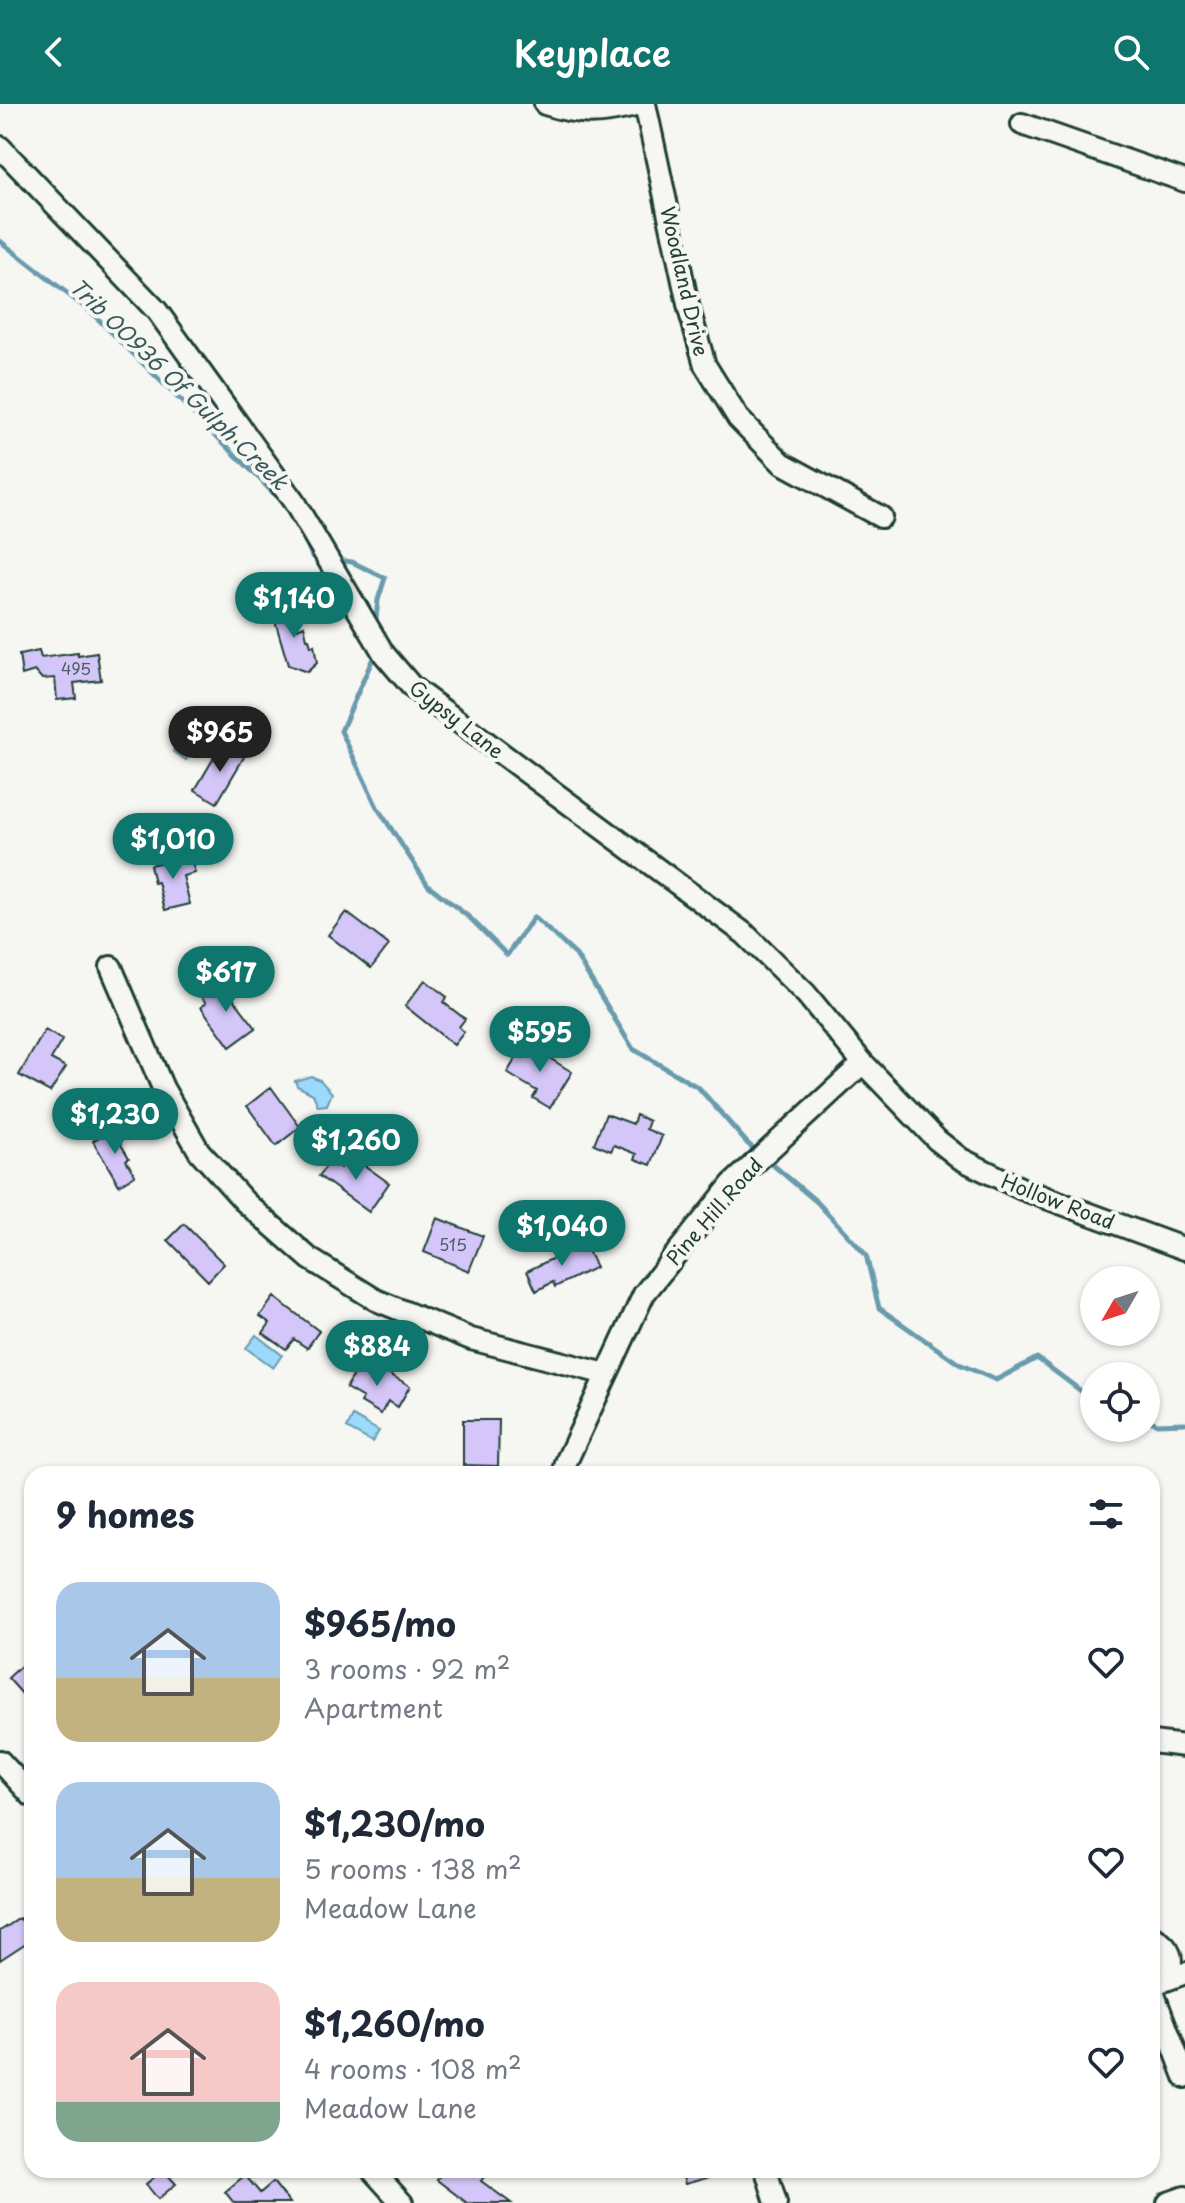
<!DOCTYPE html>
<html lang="en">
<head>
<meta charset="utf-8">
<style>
	:root { --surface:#fff; --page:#f2f2f3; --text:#1f2937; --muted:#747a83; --accent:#0f766e }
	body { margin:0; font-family:"Playpen Sans",sans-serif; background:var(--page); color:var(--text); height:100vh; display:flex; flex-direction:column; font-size:30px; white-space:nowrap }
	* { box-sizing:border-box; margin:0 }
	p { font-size:26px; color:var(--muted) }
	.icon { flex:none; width:44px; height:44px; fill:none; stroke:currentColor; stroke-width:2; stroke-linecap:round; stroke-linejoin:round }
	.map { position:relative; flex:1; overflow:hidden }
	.panel { position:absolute; left:24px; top:1362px; width:1136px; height:712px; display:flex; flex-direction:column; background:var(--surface); border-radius:24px; box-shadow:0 2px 6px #0004 }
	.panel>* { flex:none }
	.needle { width:52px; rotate:231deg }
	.controls { position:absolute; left:1080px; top:1162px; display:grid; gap:16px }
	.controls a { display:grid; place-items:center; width:80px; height:80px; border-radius:50%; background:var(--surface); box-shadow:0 2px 6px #0004; font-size:40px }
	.price { position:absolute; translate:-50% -68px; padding:0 18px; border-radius:28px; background:var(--accent); color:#fff; font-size:26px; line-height:52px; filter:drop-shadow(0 2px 4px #0008) }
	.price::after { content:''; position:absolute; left:50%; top:48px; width:24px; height:18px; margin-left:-12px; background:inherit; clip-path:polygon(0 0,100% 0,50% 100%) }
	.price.selected { background:#222; color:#fff }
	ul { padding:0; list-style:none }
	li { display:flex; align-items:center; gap:24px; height:200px; padding:0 32px }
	li span { display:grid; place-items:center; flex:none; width:224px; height:160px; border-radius:24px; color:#555 }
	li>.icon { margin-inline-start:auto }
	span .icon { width:96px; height:96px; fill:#fffc; stroke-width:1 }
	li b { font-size:34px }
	h2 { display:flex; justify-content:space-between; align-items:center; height:96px; padding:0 32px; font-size:34px }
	header { display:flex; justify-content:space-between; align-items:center; height:104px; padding:0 32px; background:var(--accent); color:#fff; font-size:36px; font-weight:600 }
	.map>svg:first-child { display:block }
	.water { fill:#9bd9fd; stroke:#699bad; stroke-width:2 }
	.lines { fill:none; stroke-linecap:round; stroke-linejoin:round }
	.stream { stroke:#699bad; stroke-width:5 }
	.building { fill:#d4c6f8; stroke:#1f3d34; stroke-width:2 }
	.minor-casing { stroke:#1f3d34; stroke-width:26 }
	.minor { stroke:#f6f6f2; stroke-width:20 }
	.labels { text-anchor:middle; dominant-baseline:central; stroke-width:8; stroke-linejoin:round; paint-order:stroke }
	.number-label { font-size:16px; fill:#4c5f65 }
	.street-label { font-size:20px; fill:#1f3d34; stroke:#f6f6f2 }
	.water-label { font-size:22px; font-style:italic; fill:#385c5c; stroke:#f6f6f2 }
</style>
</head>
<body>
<header><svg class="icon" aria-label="back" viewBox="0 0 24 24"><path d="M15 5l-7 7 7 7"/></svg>Keyplace<svg class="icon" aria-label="search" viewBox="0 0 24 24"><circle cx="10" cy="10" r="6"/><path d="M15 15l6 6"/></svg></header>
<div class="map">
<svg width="1185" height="2099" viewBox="0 0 1185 2099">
	<rect width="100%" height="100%" fill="#f6f6f2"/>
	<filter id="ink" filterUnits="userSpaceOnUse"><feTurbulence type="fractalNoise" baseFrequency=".0125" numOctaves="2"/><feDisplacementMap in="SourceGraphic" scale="16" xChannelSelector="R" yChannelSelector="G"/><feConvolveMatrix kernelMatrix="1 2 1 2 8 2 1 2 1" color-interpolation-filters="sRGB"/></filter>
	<g filter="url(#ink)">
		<path class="water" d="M 191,618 L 205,627 L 186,656 L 173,647 Z
			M 311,972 L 320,976 L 332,989 L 327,1001 L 318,1002 L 313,990 L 297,982 L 295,977 Z
			M 367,1015 L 387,1029 L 380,1038 L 360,1024 Z
			M 576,1118 L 586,1119 L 602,1133 L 595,1142 L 580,1133 L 574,1132 L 575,1129 L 571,1128 L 572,1123 L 575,1123 Z
			M 256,1231 L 282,1251 L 273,1264 L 246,1244 Z
			M 353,1312 L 379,1327 L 372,1338 L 347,1324 Z"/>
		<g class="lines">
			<path class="stream" d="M 0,137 L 91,208 L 257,372 L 288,405
				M 303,431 L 312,452 L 319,453
				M 337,456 L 352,458 L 385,474 L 378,496 L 375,523
				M 373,545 L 373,554 L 341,627 L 377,703 L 428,781 L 470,814 L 507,851 L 534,813 L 576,851 L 633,945 L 699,984 L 747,1039 L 759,1049
				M 766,1055 L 817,1098 L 866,1151 L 879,1204 L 959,1260 L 996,1276 L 1037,1254 L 1085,1290 L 1094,1294
				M 1146,1315 L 1157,1320 L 1185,1319"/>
		</g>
		<path class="building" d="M 291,498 L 297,525 L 304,522 L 307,535 L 309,535 L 311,543 L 314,541 L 317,559 L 307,568 L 288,561 L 272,506 Z
			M 39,547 L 41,554 L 78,549 L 78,552 L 97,549 L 101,576 L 74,579 L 76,594 L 57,596 L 55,574 L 42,575 L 35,567 L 22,571 L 19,551 Z
			M 222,640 L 244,653 L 217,699 L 195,686 Z
			M 190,751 L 195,769 L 183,772 L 190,800 L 165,806 L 158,778 L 154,779 L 150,761 Z
			M 346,808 L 389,841 L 371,864 L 328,831 Z
			M 218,875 L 256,924 L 230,943 L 201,903 L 206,899 L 199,890 Z
			M 425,876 L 447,893 L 443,898 L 465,915 L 459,923 L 464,928 L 454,941 L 405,902 Z
			M 45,926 L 62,936 L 51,955 L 66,963 L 50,988 L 19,971 Z
			M 525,939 L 572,968 L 550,1004 L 533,994 L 537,987 L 507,969 Z
			M 271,983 L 300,1023 L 276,1042 L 247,1002 Z
			M 606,1010 L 633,1020 L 636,1011 L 649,1017 L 646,1025 L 662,1032 L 651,1061 L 635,1055 L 637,1050 L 614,1041 L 611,1047 L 594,1040 Z
			M 112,1025 L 129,1054 L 126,1056 L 135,1071 L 119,1081 L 93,1037 Z
			M 350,1051 L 389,1079 L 369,1108 L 319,1072 L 330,1057 L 340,1064 Z
			M 437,1114 L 483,1132 L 469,1167 L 424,1148 Z
			M 184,1120 L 224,1160 L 208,1177 L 168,1136 Z
			M 584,1139 L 596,1163 L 555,1183 L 553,1178 L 536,1187 L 527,1167 Z
			M 274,1193 L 319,1227 L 307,1244 L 294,1235 L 286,1245 L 263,1229 L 270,1219 L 260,1212 Z
			M 361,1259 L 382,1271 L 384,1267 L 410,1282 L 398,1303 L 388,1297 L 381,1310 L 361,1298 L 363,1294 L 346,1284 Z
			M 463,1316 L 499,1316 L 498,1362 L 463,1361 Z
			M 21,1562 L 32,1574 L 32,1601 L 8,1574 Z
			M 20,1814 L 32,1832 L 32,1835 L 0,1856 L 0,1827 Z
			M 163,2066 L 176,2080 L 158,2095 L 146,2080 Z
			M 444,2066 L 489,2066 L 481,2077 L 511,2099 L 467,2099 L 437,2076 Z
			M 681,2066 L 721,2066 L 721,2070 L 685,2080 Z
			M 245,2071 L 260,2089 L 273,2078 L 290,2099 L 234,2099 L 225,2088 Z"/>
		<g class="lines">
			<defs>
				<path id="minor" d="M 545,0 C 584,13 604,10 643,0
					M 645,0 L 689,205 L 705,261 L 738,314 L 782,359 L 881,413
					M 1022,20 L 1185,77
					M 0,43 L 157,207 L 294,398 L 384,550 L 413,584 L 745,830 L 806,890 L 863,959 L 937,1036 L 961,1055 L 1022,1085 L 1185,1145
					M 111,863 L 163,984 L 199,1047 L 245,1098 L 310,1155 L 376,1196 L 471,1235 L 606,1270
					M 563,1370 L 567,1356 L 644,1190 L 732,1080 L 863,959
					M 1152,1638 L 1185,1642
					M 0,1657 L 32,1692
					M 1152,1832 C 1171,1844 1176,1854 1166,1875
					M 1185,1869 L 1155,1880 L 1153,1888 L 1185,1973
					M 372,2066 L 402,2099
					M 766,2066 L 776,2099
					M 1168,2099 L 1185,2093"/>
			</defs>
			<use href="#minor" class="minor-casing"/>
			<use href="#minor" class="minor"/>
		</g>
	</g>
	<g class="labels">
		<g class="number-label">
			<text x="76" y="564">495</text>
			<text x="453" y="1140">515</text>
		</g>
		<g class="street-label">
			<text transform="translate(685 177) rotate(77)">Woodland Drive</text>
			<text transform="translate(457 615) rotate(38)">Gypsy Lane</text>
			<text transform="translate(1058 1097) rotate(21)">Hollow Road</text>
			<text transform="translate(714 1107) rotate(-49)">Pine Hill Road</text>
		</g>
		<g class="water-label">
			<text transform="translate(180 279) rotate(44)">Trib 00936 Of Gulph Creek</text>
		</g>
	</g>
</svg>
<div class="controls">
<a><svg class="needle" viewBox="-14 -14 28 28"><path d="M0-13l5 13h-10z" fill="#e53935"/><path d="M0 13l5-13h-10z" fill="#747a83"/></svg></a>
<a><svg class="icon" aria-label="locate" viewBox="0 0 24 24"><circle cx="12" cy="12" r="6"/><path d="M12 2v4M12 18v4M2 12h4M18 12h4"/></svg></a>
</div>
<b class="price" style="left:294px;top:536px">$1,140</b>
<b class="price selected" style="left:220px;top:670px">$965</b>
<b class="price" style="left:173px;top:777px">$1,010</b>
<b class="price" style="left:226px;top:910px">$617</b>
<b class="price" style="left:540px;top:970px">$595</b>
<b class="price" style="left:115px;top:1052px">$1,230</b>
<b class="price" style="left:356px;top:1078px">$1,260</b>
<b class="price" style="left:562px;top:1164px">$1,040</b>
<b class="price" style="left:377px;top:1284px">$884</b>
<section class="panel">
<h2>9 homes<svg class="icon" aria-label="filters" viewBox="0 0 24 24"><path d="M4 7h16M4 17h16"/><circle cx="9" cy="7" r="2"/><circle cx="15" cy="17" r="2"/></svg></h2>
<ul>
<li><span style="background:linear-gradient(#a9c7e8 60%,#c2b280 0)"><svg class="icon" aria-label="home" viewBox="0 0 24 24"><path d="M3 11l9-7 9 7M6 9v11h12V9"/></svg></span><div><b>$965/mo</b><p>3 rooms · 92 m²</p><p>Apartment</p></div><svg class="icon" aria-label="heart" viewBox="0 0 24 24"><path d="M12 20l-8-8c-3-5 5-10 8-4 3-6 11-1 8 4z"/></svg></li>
<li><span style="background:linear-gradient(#a9c7e8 60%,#c2b280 0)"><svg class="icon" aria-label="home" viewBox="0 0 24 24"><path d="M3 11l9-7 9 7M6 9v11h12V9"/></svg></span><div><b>$1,230/mo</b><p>5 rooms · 138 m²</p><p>Meadow Lane</p></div><svg class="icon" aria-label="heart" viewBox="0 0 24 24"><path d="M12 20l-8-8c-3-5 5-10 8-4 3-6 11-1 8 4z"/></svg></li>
<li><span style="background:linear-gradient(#f6c9c9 75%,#7fa58c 0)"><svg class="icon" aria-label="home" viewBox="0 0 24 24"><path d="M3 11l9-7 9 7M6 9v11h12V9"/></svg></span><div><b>$1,260/mo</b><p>4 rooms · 108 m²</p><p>Meadow Lane</p></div><svg class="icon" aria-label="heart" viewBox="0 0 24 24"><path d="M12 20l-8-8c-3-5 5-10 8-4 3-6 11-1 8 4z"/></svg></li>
</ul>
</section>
</div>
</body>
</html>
